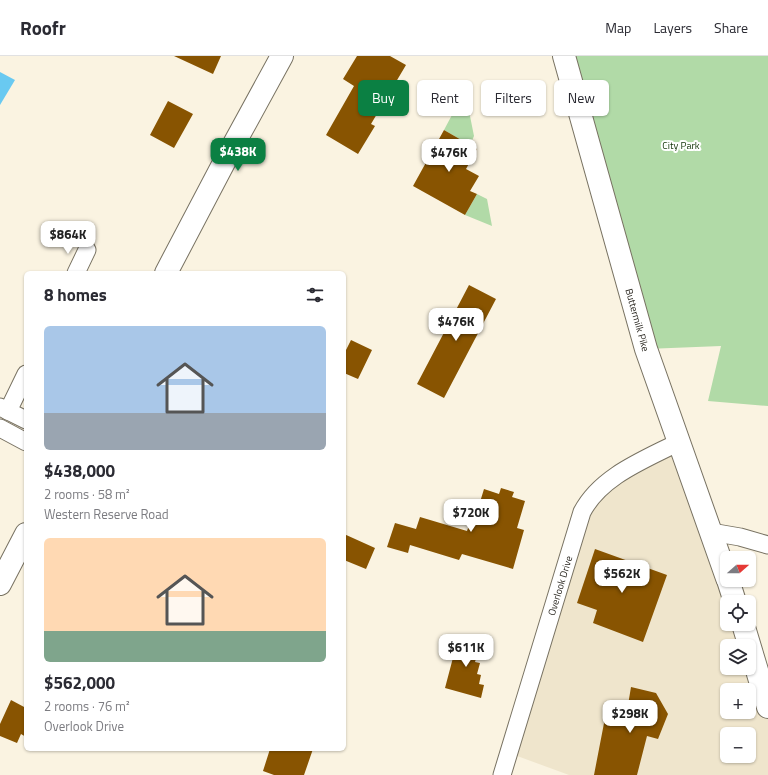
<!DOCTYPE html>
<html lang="en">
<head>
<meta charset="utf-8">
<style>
	:root { --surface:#fff; --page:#f7f7f7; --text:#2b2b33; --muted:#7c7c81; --line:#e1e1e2; --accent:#0b8043 }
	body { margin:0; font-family:"Titillium Web",sans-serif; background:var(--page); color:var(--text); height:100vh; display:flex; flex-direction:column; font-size:15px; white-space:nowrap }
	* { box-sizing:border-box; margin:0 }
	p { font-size:13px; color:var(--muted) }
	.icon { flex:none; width:22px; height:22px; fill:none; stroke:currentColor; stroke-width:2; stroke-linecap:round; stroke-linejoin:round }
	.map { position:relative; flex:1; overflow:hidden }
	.panel { position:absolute; left:24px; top:215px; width:322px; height:480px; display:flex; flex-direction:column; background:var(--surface); border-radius:6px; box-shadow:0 1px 3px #0004 }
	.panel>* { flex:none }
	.hud { position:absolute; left:358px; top:24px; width:350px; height:36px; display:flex; gap:8px }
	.needle { width:26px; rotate:69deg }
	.buttons { position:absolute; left:720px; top:495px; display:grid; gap:8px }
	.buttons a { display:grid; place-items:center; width:36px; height:36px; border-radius:6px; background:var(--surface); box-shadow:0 1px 3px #0004; font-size:20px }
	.price { position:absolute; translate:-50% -34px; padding:0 9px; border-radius:8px; background:#fff; color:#222; font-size:13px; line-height:26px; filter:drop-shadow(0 1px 2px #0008) }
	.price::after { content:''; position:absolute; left:50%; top:24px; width:12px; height:9px; margin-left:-6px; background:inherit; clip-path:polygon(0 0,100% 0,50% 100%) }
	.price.active { background:var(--accent); color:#fff }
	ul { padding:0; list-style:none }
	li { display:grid; align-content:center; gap:8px; height:212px; padding:0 20px }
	li span { display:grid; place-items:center; height:124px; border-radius:6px; color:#555 }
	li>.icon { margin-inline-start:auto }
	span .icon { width:72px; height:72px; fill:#fffc; stroke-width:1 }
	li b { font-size:17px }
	h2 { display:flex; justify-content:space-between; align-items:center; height:48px; padding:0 20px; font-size:17px }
	.chip { padding:0 14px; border-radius:6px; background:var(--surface); box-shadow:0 1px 3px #0004; font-size:14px; line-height:36px }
	.chip.active { background:var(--accent); color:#fff }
	header { display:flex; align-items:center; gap:24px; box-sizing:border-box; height:56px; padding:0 20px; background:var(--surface); border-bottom:1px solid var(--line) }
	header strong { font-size:19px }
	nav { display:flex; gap:22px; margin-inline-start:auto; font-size:14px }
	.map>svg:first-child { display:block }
	.built { fill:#efe5cc; fill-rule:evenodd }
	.green { fill:#b1daa7 }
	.water { fill:#69c9f1 }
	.building { fill:#885401 }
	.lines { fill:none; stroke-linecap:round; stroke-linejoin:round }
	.street-casing { stroke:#787262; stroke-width:19 }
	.secondary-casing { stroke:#787262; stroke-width:24 }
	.street { stroke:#fff; stroke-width:17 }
	.secondary { stroke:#fff; stroke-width:22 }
	.labels { text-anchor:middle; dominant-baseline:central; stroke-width:4; stroke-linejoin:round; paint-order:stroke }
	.park-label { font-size:10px; fill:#0f3205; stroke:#fff }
	.street-label { font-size:10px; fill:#2a2720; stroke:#fff }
</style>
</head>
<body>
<header>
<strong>Roofr</strong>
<nav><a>Map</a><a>Layers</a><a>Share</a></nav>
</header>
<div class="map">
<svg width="768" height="719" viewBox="0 0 768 719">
	<rect width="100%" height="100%" fill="#faf3e1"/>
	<path class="built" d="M 679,386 L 727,546 L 727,568 L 743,568 L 768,651 L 768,719 L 569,719 L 509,697 L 587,445 ZM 727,590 L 749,590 L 749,612 L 727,612 ZM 727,634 L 749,634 L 749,656 L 727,656 ZM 727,678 L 749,678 L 749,700 L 727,700 Z"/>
	<path class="green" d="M 564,0 L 768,0 L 768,350 L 708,345 L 721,290 L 646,293 Z
		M 469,55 L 474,80 L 470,89 L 444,74 L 453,57 Z
		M 477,138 L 487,143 L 492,170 L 465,159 Z"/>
	<path class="water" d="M 0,16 L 15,24 L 0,49 Z"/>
	<path class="building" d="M 174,0 L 221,0 L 213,18 Z
		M 357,0 L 390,0 L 406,9 L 371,68 L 375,70 L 358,98 L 326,79 L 354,30 L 343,23 Z
		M 168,45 L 193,58 L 174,92 L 150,79 Z
		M 444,74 L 477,93 L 466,113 L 479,120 L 470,135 L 477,138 L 465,159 L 413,130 Z
		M 469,229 L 496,243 L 444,342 L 417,328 Z
		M 351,284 L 372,294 L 358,323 L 344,317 L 344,298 Z
		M 501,432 L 514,436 L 512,441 L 525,445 L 517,472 L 524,474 L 513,513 L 462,498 L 459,504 L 410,489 L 408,497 L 387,491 L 395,467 L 416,473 L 420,461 L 467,475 L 473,458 L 476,459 L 484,433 L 499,438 Z
		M 344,478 L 375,492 L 366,513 L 344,504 Z
		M 595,493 L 667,519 L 643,586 L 593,567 L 597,554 L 577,547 Z
		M 459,579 L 481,585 L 475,606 L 480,607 L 477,618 L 481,619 L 479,628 L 484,629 L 481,642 L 445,632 Z
		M 631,631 L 656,637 L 668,658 L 658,683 L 647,680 L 637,719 L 594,719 L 605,662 L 627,655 Z
		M 11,644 L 26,652 L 26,681 L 21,678 L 17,687 L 0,680 L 0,668 Z
		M 270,693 L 313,693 L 304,719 L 274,719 L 263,715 Z"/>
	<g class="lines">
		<defs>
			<g id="street">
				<path d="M 76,217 L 87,194"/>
				<path d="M 0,351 L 26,364"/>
				<path d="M 8,355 L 26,318"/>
				<path d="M 0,372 L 26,386"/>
				<path d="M 711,476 L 740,481 L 768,489"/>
				<path id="s1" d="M 502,719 L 582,456 C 601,420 644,404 679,386"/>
			</g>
			<g id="secondary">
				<path id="s2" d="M 564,0 L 646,293 L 727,522"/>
				<path d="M 166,217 L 229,97 L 282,0"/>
				<path d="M 728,524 L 735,546"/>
				<path d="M 0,528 L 26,478"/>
				<path d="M 743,568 L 768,651"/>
			</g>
		</defs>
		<use href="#street" class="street-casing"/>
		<use href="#secondary" class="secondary-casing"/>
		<use href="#street" class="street"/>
		<use href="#secondary" class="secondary"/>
	</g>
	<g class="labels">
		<g class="park-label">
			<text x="681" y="89">City Park</text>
		</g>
		<g class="street-label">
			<text stroke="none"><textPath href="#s2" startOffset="274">Buttermilk Pike</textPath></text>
			<text stroke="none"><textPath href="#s1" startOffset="198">Overlook Drive</textPath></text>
		</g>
	</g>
</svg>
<div class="buttons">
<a><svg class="needle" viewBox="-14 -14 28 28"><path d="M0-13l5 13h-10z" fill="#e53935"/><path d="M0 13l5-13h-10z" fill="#7c7c81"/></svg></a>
<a><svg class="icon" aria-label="locate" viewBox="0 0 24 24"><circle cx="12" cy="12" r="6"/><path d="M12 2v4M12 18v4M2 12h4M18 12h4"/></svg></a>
<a><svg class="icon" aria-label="layers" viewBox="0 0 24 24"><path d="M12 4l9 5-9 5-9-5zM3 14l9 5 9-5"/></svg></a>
<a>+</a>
<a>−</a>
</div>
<b class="price active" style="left:238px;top:116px">$438K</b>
<b class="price" style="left:449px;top:117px">$476K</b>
<b class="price" style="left:68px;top:199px">$864K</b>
<b class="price" style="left:456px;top:286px">$476K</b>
<b class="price" style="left:471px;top:477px">$720K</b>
<b class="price" style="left:622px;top:538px">$562K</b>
<b class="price" style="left:466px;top:612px">$611K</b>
<b class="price" style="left:630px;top:678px">$298K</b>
<div class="hud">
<a class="chip active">Buy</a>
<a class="chip">Rent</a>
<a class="chip">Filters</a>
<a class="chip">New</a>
</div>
<section class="panel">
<h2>8 homes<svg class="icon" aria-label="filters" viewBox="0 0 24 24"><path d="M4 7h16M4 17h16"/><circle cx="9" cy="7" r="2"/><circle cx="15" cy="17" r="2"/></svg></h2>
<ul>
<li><span style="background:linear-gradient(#a9c7e8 70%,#9aa5b1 0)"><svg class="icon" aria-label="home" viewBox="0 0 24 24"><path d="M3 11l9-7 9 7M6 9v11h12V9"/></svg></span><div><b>$438,000</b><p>2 rooms · 58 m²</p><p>Western Reserve Road</p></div></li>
<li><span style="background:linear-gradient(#ffd9b3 75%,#7fa58c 0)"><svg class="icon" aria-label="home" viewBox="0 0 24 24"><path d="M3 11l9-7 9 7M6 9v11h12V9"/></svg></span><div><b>$562,000</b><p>2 rooms · 76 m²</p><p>Overlook Drive</p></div></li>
</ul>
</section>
</div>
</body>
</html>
